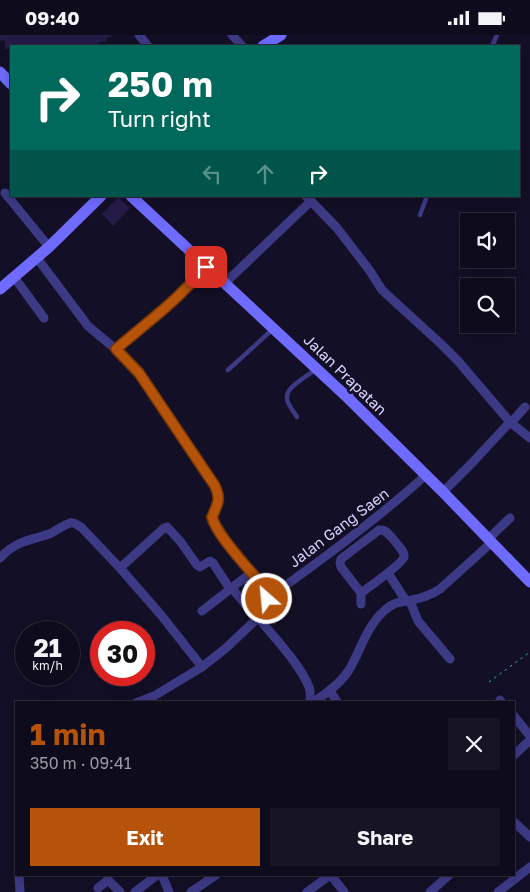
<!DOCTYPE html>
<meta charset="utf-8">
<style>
:root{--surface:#0e0b1c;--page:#171425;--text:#f1f3f6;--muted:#9b9ba3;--line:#2e2b3b;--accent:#b45309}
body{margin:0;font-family:"Golos Text",sans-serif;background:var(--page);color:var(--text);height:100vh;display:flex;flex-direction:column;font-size:19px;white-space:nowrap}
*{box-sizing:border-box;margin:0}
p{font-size:16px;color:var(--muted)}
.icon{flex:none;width:28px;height:28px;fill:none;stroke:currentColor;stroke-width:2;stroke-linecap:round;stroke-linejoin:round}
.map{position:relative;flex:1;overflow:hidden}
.panel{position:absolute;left:15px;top:666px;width:500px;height:175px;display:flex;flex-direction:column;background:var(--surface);border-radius:0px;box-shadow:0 2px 12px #0003,0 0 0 1px var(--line)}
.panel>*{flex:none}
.banner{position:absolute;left:10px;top:10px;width:510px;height:152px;border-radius:0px;box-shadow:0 2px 12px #0003,0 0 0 1px var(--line);background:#00695c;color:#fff;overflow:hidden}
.fabs{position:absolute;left:460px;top:178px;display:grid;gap:10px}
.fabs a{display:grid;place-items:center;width:55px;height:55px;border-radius:0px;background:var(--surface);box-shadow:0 2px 12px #0003,0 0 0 1px var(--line);font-size:25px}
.speed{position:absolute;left:15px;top:586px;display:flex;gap:10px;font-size:25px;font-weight:700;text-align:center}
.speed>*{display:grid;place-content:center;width:65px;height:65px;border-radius:50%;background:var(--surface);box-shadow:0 2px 12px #0003,0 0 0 1px var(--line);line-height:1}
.speed small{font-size:12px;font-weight:400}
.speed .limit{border:8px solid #d22;background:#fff;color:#111}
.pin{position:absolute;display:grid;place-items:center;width:42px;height:42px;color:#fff;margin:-21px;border-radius:10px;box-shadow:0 2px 8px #0006}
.me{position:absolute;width:55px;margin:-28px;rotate:333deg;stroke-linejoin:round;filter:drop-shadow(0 0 4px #0008)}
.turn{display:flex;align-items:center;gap:18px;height:105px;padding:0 15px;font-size:22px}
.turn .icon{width:65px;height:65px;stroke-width:2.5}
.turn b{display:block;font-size:35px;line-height:42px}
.lanes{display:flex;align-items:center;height:48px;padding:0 15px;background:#0003;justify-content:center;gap:25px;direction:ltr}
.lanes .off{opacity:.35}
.round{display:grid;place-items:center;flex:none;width:52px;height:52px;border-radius:0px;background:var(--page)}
.summary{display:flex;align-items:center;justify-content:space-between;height:85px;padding:0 15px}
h1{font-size:30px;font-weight:700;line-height:38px;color:var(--accent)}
.button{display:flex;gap:10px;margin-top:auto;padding:10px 15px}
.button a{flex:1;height:58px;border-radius:0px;background:var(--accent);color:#fff;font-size:20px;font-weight:700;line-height:58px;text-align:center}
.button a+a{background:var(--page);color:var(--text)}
.status{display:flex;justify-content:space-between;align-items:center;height:35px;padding:0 25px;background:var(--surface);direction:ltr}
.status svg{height:14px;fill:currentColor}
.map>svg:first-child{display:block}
.building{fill:#241b47}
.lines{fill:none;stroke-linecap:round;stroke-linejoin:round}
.path{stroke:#2fb8b0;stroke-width:1;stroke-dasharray:2.5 4;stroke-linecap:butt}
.lane{stroke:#3d3a85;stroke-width:4.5}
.street{stroke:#3d3a85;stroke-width:9}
.secondary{stroke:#6f6bff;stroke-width:11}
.route-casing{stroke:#753606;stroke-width:12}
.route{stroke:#b45309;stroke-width:9}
.labels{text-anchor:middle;stroke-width:5;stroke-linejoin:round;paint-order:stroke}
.street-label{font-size:15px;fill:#d9d4ff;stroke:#130f26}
</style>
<div class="status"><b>09:40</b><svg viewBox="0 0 49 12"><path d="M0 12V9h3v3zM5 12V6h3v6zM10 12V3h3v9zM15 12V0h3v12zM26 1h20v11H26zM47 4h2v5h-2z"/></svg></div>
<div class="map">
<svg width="530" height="857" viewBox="0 0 530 857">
<rect width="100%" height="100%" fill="#130f26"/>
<g class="building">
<path d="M 0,0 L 111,0 L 112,2 L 107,2 L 106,7 L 99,7 L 99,11 L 11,11 L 11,14 L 5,14 L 5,5 L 0,6 Z"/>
<path d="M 118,162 L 130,173 L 113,191 L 102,179 Z"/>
</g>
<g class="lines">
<path class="path" d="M 489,647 L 530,617"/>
<g class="lane">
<path d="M 492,11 L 497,0"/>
<path d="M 420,180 L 427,161"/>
<path d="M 228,335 L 273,294"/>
<path d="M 349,362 L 360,350"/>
<path d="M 297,382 C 294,376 287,370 287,363 C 285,353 307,341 315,335"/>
</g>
<g class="street">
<path d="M 139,0 L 148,11"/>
<path d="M 232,0 L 242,11"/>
<path d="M 5,158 L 49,212"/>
<path d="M 306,161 L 337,193 L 370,236 L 382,255 L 441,309 L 458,326 L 510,387 L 530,403"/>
<path d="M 37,223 L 88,291 L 125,322 L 139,338 L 215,451 L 219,460 L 212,482 L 216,493 L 265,555 C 269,564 263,572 260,581 L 261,586 C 277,606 299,628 309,652 C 311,657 310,662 310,668"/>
<path d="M 14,242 L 44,283"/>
<path d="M 225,248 L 311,166"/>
<path d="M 116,314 C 128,303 140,294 152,284 C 172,268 190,250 207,232"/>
<path d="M 511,388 L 525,372"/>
<path d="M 443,457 L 472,428 L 510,387"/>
<path d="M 488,504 L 510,483"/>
<path d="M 0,523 C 15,506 29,506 49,499 C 56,496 63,490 70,488 C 75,487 77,490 81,492 L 120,533 L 161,580 L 202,632"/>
<path d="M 120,533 L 164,493 L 167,492 L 180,506 L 197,530 L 200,532 L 210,526 L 213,528 L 230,554"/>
<path d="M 388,538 L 406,566"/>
<path d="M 361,558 L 341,532 L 340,528 L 341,524 L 379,495 C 386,494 389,500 394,505 C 397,510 405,516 404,522 C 401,530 369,552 361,558 L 361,569"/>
<path d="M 267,564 C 321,525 376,485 426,440"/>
<path d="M 410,566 L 418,586 L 450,624"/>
<path d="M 202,576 L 251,538"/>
<path d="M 330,656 L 338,668"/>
<path d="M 500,665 L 502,668"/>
<path d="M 136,668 L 154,661 L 202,632 L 226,613 L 260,581 L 244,568 L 232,553"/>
<path d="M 312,668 C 326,659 340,649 349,635 C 361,615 366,592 384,576 C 395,566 399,568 412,565 C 422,563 431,560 440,554 L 491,508"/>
<path d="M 514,681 L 530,701"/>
<path d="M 514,720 L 530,705"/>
<path d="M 514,787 L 530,802"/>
<path d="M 19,840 L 20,857"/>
<path d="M 162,840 L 169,857"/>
<path d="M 331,840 L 344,857"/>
<path d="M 98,853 L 108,845 L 120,857"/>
<path d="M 135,857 L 157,840"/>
<path d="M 191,857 L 216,840"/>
<path d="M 307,857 L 330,840"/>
<path d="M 430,857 L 449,840"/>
<path d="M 498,857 L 530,832"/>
</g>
<g class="secondary">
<path d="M 263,11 L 281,0"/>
<path d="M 0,37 L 11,49"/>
<path d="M 131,161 L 348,363 L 443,457 L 530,547"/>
<path d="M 0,254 L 49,212 L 101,161"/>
</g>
</g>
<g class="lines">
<defs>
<path id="route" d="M 206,232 C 190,250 172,268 152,284 C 140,294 128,304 116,314 L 139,338 L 215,451 C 221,465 218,468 212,482 C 216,498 240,524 251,537 C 258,545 266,553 267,564"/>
</defs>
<use href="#route" class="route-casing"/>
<use href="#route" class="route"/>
</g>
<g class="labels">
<g class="street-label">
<text transform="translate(345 340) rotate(44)" y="5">Jalan Prapatan</text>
<text transform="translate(339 493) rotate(-37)" y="5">Jalan Gang Saen</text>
</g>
</g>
</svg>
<div class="fabs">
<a><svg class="icon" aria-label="sound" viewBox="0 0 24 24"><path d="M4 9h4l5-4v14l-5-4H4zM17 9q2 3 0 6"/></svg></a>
<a><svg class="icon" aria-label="search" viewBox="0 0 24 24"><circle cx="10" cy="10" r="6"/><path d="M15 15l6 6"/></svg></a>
</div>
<div class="speed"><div>21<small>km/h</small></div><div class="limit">30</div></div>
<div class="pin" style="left:206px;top:232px;background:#d93025"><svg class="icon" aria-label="arrive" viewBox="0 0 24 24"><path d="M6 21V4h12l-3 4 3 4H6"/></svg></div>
<svg class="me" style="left:267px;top:564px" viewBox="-20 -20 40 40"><circle r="17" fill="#b45309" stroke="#fff" stroke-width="3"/><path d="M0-11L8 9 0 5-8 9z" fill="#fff"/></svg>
<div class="banner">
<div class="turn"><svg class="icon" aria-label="right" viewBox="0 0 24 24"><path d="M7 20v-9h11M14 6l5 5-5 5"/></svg><div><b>250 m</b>Turn right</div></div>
<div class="lanes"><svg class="icon off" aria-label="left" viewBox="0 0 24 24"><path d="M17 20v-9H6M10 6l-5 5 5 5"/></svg><svg class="icon off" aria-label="ahead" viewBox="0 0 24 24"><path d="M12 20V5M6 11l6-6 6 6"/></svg><svg class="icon" aria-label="right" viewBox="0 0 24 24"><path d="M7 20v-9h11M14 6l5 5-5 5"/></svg></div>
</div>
<section class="panel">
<div class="summary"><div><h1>1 min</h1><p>350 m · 09:41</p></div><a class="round"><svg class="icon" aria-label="close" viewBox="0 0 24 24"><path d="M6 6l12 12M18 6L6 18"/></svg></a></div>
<div class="button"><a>Exit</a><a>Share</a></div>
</section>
</div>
